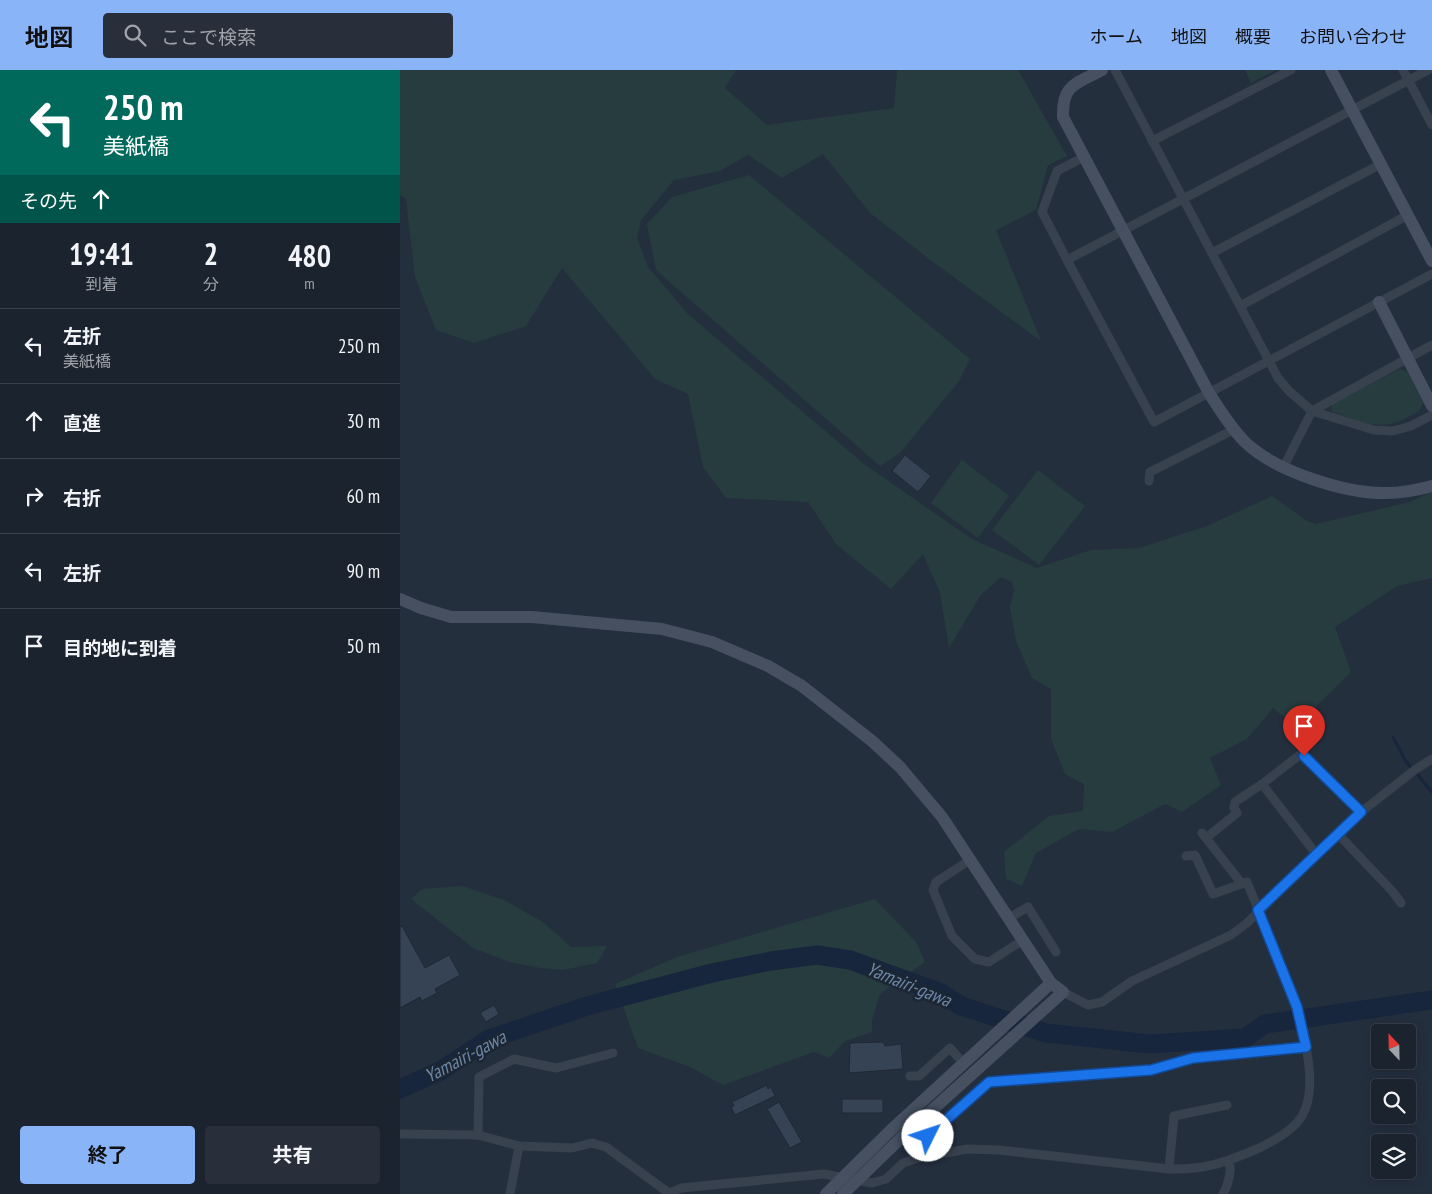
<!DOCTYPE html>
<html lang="ja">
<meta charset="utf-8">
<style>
:root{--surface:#1b232e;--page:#282f3a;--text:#f1f3f6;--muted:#a0a4aa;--line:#39404a;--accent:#8ab4f8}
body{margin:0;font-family:"PT Sans Narrow","Noto Sans JP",sans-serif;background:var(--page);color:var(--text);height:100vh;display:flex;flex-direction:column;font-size:19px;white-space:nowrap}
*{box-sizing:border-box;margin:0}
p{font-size:16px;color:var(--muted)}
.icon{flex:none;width:28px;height:28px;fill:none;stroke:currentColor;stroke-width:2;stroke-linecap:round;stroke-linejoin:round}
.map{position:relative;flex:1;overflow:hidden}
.sheet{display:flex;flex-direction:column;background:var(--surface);width:400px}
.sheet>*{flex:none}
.hud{background:#00695c;color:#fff;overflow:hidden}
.needle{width:32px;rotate:338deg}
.fabs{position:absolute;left:971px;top:954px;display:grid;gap:10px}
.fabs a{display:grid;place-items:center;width:45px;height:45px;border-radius:5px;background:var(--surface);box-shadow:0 2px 12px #0003,0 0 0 1px var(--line);font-size:25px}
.pin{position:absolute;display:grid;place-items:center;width:42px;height:42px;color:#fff;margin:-51px -21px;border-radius:50% 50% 50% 0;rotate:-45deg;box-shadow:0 0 5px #0007}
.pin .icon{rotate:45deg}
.me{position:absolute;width:55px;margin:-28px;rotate:49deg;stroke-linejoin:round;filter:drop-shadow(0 0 4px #0008)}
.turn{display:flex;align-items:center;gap:18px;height:105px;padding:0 20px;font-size:22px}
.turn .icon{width:65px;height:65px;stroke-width:2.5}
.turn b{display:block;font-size:35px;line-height:42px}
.then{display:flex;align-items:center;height:48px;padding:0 20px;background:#0003;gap:10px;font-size:19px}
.eta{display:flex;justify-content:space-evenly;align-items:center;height:85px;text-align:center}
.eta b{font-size:30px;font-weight:700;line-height:35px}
.action{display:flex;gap:10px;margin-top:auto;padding:10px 20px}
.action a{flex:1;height:58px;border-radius:5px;background:var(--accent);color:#111;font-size:20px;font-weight:700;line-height:58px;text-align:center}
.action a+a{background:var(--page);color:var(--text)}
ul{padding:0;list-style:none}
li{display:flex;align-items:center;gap:15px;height:75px;padding:0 20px;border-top:1px solid var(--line)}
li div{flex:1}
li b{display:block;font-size:19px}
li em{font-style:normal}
header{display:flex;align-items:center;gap:30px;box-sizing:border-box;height:70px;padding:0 25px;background:var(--accent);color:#111}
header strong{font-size:24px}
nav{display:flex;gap:28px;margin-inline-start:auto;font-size:18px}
.search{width:350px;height:45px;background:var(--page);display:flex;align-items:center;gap:12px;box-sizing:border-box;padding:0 18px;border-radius:5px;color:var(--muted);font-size:19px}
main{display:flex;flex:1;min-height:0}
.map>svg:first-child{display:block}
.green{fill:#263c3f}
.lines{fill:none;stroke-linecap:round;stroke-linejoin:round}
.stream{stroke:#17263c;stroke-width:3}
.river{stroke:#17263c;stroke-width:19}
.building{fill:#364354;stroke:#1f2835}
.street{stroke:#38414e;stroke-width:9}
.secondary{stroke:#465061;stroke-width:12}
.route-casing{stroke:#114b97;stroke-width:12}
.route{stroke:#1a73e8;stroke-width:9}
.labels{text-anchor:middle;stroke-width:5;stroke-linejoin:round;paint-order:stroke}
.water-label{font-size:19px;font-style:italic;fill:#6d86a8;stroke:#1d2633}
</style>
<header>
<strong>地図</strong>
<div class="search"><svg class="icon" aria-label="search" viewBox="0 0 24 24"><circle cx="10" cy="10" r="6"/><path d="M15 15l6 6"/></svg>ここで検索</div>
<nav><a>ホーム</a><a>地図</a><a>概要</a><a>お問い合わせ</a></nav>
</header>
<main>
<section class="sheet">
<div class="hud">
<div class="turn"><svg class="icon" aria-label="left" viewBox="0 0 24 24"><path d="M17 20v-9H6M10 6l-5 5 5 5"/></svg><div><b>250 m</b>美紙橋</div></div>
<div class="then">その先<svg class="icon" aria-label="ahead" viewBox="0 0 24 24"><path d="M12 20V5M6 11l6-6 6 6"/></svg></div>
</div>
<div class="eta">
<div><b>19:41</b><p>到着</p></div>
<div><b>2</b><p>分</p></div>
<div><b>480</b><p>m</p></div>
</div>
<ul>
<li><svg class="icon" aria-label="left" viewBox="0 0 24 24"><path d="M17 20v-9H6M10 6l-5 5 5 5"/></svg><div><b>左折</b><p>美紙橋</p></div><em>250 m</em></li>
<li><svg class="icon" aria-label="ahead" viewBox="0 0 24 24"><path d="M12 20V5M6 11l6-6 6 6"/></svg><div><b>直進</b></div><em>30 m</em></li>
<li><svg class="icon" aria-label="right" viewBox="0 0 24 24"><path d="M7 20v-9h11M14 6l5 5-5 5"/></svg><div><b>右折</b></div><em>60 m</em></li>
<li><svg class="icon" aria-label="left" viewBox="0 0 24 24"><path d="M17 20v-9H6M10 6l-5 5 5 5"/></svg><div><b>左折</b></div><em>90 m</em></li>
<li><svg class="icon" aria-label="arrive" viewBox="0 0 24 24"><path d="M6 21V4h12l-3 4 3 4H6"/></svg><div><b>目的地に到着</b></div><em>50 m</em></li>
</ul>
<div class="action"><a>終了</a><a>共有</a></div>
</section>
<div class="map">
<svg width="1032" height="1124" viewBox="0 0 1032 1124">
<rect width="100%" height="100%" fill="#242f3e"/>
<g class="green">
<path d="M 0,0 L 336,0 L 325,18 L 367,55 L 494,38 L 497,0 L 618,0 L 667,86 L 648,95 L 636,140 L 596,160 L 641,271 L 533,192 L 470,143 L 423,84 L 382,108 L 348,85 L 320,101 L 274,110 L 241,150 L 237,168 L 248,197 L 288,244 L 464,394 L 572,469 L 637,498 L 691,480 L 739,478 L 807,456 L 872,426 L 907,451 L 916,454 L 1010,432 L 1032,422 L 1032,508 L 997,516 L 935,557 L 951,602 L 895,657 L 873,638 L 847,669 L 810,688 L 821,715 L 782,742 L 765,734 L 712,762 L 679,759 L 636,783 L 622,816 L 606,809 L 604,782 L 649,746 L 683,741 L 684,714 L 665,704 L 651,669 L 651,619 L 632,608 L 616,571 L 610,537 L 614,520 L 612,512 L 601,507 L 580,526 L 549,578 L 540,523 L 523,484 L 491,519 L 436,474 L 408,432 L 326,428 L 303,397 L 288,324 L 255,309 L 162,198 L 126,256 L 74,273 L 36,260 L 15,207 L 6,129 L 0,125 Z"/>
<path d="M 845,0 L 876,0 L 851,13 Z"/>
<path d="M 349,105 L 570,289 L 559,311 L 500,383 L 480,396 L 256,200 L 247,154 L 272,127 Z"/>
<path d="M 1000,299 L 1007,301 L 1023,333 L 1019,341 C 1010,346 999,353 990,354 C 971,358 948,347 931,341 L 932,334 Z"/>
<path d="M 562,390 L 609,426 L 578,468 L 531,433 Z"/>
<path d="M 638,400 L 685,436 L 639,495 L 592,460 Z"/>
<path d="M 63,816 L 106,831 L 143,852 L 171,877 L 207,876 L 197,893 L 163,900 L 140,898 L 109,892 L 73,878 L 11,829 L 22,819 Z"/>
<path d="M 475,829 L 516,872 L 525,892 L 480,924 L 472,950 L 472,962 L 445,971 L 429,988 L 414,982 L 323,1015 L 290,997 L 238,978 L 215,914 L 277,887 Z"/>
</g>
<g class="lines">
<g class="stream">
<path d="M 993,667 L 1005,690 L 1012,699"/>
<path d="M 1017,704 L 1032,722"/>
</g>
<path class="river" d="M 0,1019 L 42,1000 L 89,969 L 187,936 L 312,903 L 371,891 L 417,885 L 450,890 L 541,923 L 561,936 L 646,963 L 750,974 L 845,968 L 865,954 L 1032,930"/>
</g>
<g class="building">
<path d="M 505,385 L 531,406 L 518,422 L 492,401 Z"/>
<path d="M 2,856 L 25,898 L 49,885 L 60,905 L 35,919 L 37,923 L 22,931 L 20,927 L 0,938 L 0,857 Z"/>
<path d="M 94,935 L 99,944 L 86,952 L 80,943 Z"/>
<path d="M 483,972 L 485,976 L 501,974 L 503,999 L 449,1003 L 450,973 Z"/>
<path d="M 367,1015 L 368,1019 L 371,1017 L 375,1026 L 335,1045 L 331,1037 L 334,1036 L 332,1032 Z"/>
<rect x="442" y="1029" width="41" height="14"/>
<path d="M 379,1032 L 402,1072 L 390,1078 L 367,1039 Z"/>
</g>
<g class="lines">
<g class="street">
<path d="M 715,0 L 869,291 L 878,308 L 889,321 L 912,341 L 974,360 L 993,361 L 1011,356 L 1032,345"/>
<path d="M 1003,0 L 1032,55"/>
<path d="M 1028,0 L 667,190 L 754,352 L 1032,204"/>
<path d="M 752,71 L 891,0"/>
<path d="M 812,183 L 981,94"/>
<path d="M 667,190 L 642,142 L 657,101 L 684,87"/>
<path d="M 840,236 L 1008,145"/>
<path d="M 883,398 L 912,341 L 1032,275"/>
<path d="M 749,411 L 750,402 L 833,360"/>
<path d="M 862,714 L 917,785"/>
<path d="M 802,763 L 842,814"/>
<path d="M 938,764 L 993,822 L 1001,833"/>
<path d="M 806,768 L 837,743 L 834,738 L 835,732 L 862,714 L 901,684 L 961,742"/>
<path d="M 570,790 L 536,812 L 533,820 L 552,866 L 575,889 L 589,892 L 623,870"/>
<path d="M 609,848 L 628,837 L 656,882"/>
<path d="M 663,922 L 688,935 L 702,932 L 732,911 L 831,865 L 847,853 L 961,742 L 1016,699 L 1032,689"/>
<path d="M 510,1006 L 519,1006 L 550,978 L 564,994"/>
<path d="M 0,1064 L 78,1065 L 119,1076 L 172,1078 L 192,1073 L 206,1077 L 270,1124"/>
<path d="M 78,1065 L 79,1007 L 114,989 L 156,998 L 213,983"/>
<path d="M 518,1088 L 517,1076 L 589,1012 L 622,1011 L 751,1000 L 793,988 L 906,977"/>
<path d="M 769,1099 L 774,1046 L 827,1035"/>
<path d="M 270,1123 L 281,1118 L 424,1104 L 472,1113 L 486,1109 L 503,1093 L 518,1088 L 567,1079 L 599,1080 L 769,1099 C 804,1100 824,1093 857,1079 C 872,1072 893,1061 902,1046 C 932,996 867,863 847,812 L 813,824 L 795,785 L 786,786"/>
<path d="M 110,1124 L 119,1076"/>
<path d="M 823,1124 C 828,1116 832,1101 829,1091"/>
</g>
<g class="secondary">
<path d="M 702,0 C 676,14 662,14 663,47 L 809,323 C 820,340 830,357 845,372 C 875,401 945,424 987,423 C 1003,423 1017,420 1032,416"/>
<path d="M 931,0 L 1032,191"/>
<path d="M 979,232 L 1032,336"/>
<path d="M 0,529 L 21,538 L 51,547 L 132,547 L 262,559 L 312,572 L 368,596 L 402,616 L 472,671 L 500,697 L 542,747 L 651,913 L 663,922 L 501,1068 L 443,1124"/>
<path d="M 426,1124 L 490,1061 L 651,913"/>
</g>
</g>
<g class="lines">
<defs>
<path id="route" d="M 528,1066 L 589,1012 L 751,1000 L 793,988 L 906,977 L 897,937 L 858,840 L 961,742 L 904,686"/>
</defs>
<use href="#route" class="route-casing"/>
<use href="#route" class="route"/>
</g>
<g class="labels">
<g class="water-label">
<text transform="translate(509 914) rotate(22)" y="7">Yamairi-gawa</text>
<text transform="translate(65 986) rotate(-28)" y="7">Yamairi-gawa</text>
</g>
</g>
</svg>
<div class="fabs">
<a><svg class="needle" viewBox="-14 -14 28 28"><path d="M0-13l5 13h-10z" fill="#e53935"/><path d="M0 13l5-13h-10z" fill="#a0a4aa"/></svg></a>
<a><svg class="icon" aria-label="search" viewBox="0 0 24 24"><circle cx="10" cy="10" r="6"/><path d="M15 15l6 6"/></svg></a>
<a><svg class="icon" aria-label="layers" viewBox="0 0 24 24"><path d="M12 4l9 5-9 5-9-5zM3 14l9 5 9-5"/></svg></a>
</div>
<div class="pin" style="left:904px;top:686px;background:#d93025"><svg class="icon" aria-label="arrive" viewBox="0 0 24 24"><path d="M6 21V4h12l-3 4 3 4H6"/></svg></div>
<svg class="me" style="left:528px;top:1066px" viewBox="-20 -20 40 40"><circle r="19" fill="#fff"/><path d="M0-13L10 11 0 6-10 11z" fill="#1a73e8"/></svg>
</div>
</main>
